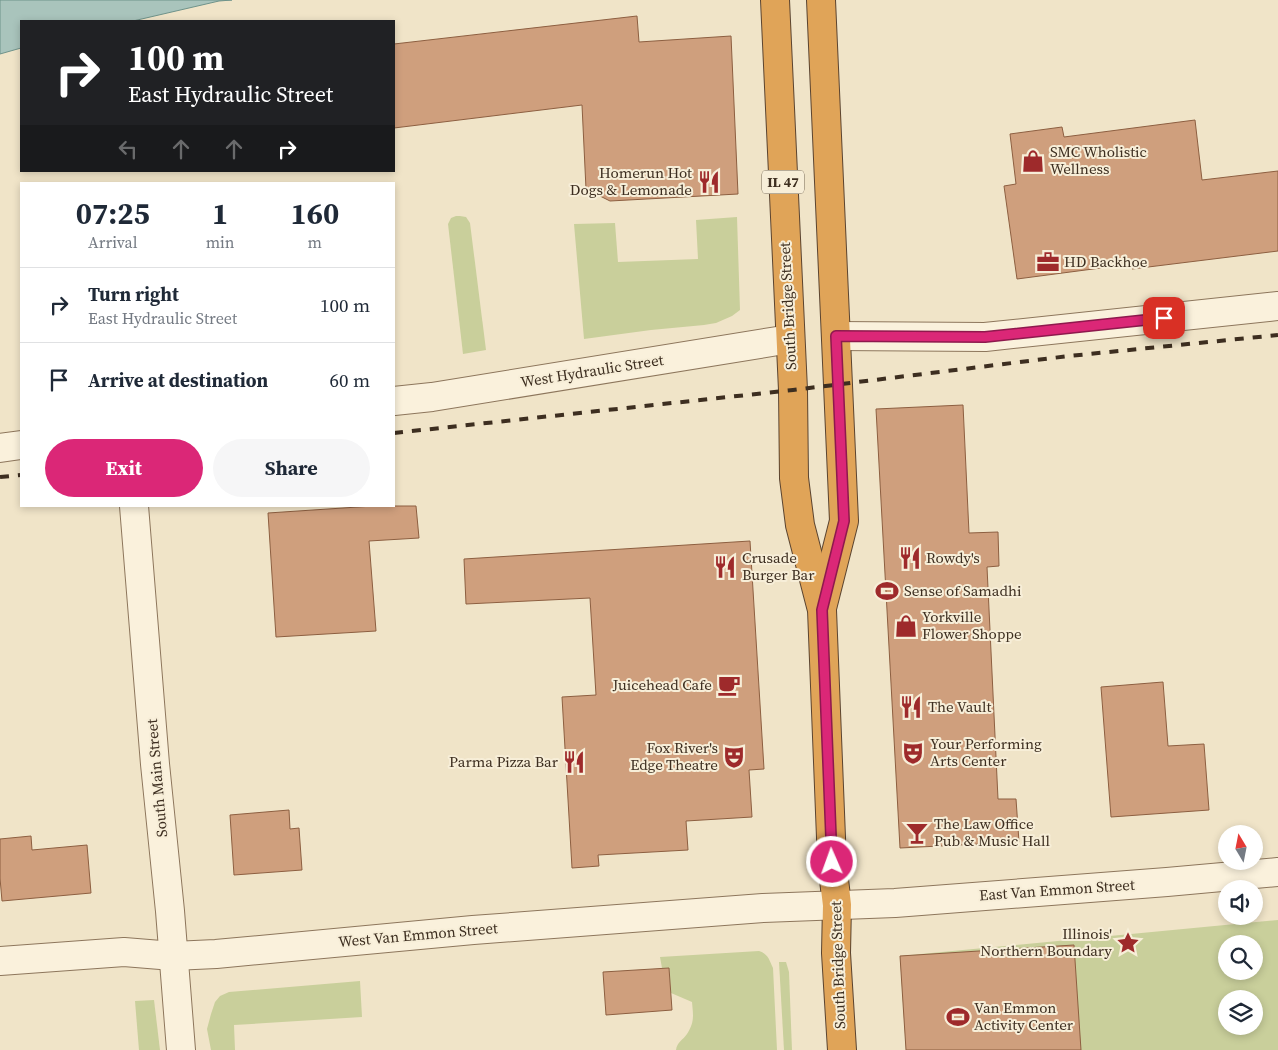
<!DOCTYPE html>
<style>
:root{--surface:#fff;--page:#f6f6f7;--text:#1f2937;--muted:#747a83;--line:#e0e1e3;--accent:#db2777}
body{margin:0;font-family:"Source Serif 4",serif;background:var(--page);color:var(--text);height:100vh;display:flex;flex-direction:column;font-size:19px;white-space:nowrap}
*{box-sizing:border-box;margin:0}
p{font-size:16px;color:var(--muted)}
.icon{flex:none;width:28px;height:28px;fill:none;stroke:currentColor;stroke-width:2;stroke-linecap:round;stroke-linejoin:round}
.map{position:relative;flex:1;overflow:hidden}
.side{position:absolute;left:20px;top:182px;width:375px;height:325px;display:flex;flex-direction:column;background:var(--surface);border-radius:0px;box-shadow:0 2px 8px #0003}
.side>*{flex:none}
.guide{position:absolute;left:20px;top:20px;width:375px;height:152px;border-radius:0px;box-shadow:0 2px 8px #0003;background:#202124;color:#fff;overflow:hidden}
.needle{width:32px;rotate:350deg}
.controls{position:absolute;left:1218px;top:825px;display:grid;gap:10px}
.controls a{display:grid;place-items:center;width:45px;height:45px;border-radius:50%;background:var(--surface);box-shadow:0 2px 8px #0003;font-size:25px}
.pin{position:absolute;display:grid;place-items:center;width:42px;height:42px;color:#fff;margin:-21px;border-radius:10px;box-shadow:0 2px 8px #0006}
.me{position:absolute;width:55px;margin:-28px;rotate:358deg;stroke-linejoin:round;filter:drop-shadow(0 0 4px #0008)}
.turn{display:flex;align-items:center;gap:18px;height:105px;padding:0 25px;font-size:22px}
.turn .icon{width:65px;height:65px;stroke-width:2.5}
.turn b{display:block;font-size:35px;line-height:42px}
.lanes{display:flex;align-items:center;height:48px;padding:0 25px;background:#0003;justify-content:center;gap:25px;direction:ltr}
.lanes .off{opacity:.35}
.eta{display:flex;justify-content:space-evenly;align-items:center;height:85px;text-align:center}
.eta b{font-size:30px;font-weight:700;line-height:35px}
.cta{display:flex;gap:10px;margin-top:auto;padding:10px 25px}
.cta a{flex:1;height:58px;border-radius:30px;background:var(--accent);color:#fff;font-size:20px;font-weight:700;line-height:58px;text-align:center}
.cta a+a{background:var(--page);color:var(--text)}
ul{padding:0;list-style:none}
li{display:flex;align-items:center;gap:15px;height:75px;padding:0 25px;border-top:1px solid var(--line)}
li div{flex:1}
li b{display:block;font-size:19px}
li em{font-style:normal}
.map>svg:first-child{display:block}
.green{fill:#c9cf9b;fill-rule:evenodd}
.water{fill:#a9c4bc;stroke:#6f938a}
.building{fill:#cf9f7d;stroke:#8d5f41}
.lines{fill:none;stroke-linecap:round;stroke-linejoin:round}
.minor-casing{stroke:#8d765c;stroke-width:30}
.highway-casing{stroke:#5b4430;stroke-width:30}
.minor{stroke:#faf1dc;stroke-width:28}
.highway{stroke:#e0a458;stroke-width:28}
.rail{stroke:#3d2e20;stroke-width:4;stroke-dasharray:9 9;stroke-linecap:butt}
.route-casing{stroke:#8e194d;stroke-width:12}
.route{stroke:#db2777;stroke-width:9}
.labels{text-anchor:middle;stroke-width:4;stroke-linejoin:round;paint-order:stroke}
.shield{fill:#f7eed8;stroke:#756857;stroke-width:1}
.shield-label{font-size:14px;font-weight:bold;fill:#3d2e20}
.poi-label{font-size:15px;fill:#3d2e20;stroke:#f7eed8;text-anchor:start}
.street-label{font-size:15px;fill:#3d2e20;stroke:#f7eed8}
</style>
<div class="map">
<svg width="1278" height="1050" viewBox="0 0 1278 1050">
<rect width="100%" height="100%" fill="#f0e4c8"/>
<g class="green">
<path d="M 456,216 L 460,216 L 466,217 L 470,223 L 486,350 L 463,354 L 448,224 L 451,218 Z"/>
<path d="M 737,217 L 740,310 L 732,316 L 716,323 L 704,325 L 651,330 L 584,339 L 574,224 L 615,223 L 618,262 L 698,259 L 696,220 Z"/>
<path d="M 1278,920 L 1278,1050 L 906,1050 L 900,956 ZM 1226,944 L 1254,944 L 1254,971 L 1226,971 ZM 1226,999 L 1254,999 L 1254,1026 L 1226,1026 Z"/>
<path d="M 759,951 C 768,954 769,959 773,968 L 777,1050 L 676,1050 C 677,1042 683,1040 687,1034 C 695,1022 693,1014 692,1002 L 671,993 L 669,968 L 662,968 L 660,957 Z"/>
<path d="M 779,962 L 786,962 L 789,972 L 792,1050 L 784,1050 Z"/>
<path d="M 360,981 L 362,1017 L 234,1025 L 235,1050 L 211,1050 L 207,1029 L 211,1014 L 215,1002 L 220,996 L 229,992 Z"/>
<path d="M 154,1000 L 160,1050 L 139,1050 L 135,1001 Z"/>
</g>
<path class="water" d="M 0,0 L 232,0 L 219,1 L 133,21 L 21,21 L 21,48 L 0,54 Z"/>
<g class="building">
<path d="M 637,16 L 639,42 L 731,36 L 738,194 L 610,201 L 586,189 L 582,105 L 394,128 L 394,44 Z"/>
<path d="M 1195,120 L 1202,180 L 1278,171 L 1278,251 L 1132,269 L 1131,264 L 1017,279 L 1004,186 L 1016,184 L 1010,134 L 1062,127 L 1064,137 Z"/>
<path d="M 963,405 L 969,533 L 998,532 L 999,566 L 987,567 L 998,799 L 1016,799 L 1019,842 L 900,848 L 876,409 Z"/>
<path d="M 373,506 L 416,506 L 419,538 L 369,541 L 376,631 L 276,637 L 268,513 Z"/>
<path d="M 750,541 L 764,769 L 749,770 L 752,817 L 686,821 L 688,850 L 598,855 L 599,866 L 572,868 L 562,697 L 596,695 L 590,598 L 466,604 L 464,559 Z"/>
<path d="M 1163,682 L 1168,746 L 1204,744 L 1209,810 L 1111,817 L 1101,687 Z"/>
<path d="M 289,810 L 290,829 L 299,828 L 302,870 L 234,875 L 230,815 Z"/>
<path d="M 31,836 L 32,850 L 87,845 L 91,893 L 2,901 L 0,878 L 0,839 Z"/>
<path d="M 1074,945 L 1081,1050 L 906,1050 L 900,956 Z"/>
<path d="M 669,968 L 672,1010 L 606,1015 L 603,972 Z"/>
</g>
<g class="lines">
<defs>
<g id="minor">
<path d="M 836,336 L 985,337 L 1278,306"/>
<path d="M 394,401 L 432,397 L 790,339"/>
<path d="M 0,448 L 21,445"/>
<path d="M 134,506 L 155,764 L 170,911 L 181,1050"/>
<path d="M 0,961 L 124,952 L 173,956 L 216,954 L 473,930 L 763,908 L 895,903 L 1167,882 L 1278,872"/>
</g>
<g id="highway">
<path d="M 775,0 L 793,390 L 794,478 L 800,525 L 822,610 L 832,863 L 837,905 L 836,953 L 842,1050"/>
<path d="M 821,0 L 844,521 L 822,608"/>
</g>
</defs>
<use href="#minor" class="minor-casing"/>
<use href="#highway" class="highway-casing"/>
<use href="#minor" class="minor"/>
<use href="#highway" class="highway"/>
<g class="rail">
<path d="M 394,433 L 793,390 L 1069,356 L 1278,335"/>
<path d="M 0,477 L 21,475"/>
</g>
</g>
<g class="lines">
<defs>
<path id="route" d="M 832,862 L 822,610 L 844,521 L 836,336 L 985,337 L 1164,318"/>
</defs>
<use href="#route" class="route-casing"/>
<use href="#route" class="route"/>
</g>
<defs>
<symbol id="shop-bare" viewBox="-9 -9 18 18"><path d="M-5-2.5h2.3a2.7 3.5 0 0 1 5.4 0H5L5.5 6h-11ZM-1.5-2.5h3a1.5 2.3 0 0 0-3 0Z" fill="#9e2a2b" stroke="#f7eed8" stroke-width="2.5" paint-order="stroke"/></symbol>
<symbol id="restaurant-bare" viewBox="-9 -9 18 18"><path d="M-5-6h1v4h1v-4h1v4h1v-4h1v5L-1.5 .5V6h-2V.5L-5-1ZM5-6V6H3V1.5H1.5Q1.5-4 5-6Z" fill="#9e2a2b" stroke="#f7eed8" stroke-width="2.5" paint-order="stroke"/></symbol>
<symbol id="office-bare" viewBox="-9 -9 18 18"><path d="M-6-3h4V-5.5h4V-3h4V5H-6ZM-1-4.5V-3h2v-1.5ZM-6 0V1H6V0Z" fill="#9e2a2b" stroke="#f7eed8" stroke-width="2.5" paint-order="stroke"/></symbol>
<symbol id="stadium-bare" viewBox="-9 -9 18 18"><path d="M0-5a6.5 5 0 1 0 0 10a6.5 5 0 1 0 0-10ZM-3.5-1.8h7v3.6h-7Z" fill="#9e2a2b" stroke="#f7eed8" stroke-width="2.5" paint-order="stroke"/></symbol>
<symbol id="cafe-bare" viewBox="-9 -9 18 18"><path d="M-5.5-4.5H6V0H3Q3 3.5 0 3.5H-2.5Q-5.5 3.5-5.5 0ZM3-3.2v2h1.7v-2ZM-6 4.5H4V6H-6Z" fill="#9e2a2b" stroke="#f7eed8" stroke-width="2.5" paint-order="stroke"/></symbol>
<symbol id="theatre-bare" viewBox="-9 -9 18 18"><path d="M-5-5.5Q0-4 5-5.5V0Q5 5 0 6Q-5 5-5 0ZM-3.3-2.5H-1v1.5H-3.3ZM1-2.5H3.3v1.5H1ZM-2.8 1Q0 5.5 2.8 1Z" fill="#9e2a2b" stroke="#f7eed8" stroke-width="2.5" paint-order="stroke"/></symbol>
<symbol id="bar-bare" viewBox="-9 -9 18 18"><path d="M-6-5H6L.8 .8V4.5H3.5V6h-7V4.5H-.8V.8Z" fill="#9e2a2b" stroke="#f7eed8" stroke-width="2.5" paint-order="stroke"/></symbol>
<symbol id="sight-bare" viewBox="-9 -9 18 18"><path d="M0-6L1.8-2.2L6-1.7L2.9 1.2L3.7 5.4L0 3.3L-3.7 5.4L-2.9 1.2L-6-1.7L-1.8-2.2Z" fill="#9e2a2b" stroke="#f7eed8" stroke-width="2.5" paint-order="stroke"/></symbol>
</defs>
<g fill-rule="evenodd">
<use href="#shop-bare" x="1017" y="145" width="32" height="32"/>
<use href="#restaurant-bare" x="693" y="166" width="32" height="32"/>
<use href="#office-bare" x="1032" y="246" width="32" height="32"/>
<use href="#restaurant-bare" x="894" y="542" width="32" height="32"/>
<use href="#restaurant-bare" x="709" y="551" width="32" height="32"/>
<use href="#stadium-bare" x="871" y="575" width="32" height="32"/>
<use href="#shop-bare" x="890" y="610" width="32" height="32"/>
<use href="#cafe-bare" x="713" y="669" width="32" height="32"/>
<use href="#restaurant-bare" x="895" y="691" width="32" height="32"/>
<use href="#theatre-bare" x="897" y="737" width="32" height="32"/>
<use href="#theatre-bare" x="718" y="741" width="32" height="32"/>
<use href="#restaurant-bare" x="558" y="746" width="32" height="32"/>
<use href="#bar-bare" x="901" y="817" width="32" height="32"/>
<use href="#sight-bare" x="1112" y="927" width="32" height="32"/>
<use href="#stadium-bare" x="942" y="1001" width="32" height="32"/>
</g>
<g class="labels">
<rect class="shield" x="762" y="170.5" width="42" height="23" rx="4"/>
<g class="shield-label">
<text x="783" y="187">IL 47</text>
</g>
<g class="poi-label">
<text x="1050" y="157">SMC Wholistic<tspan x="1050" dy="17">Wellness</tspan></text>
<text x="692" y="178" text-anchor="end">Homerun Hot<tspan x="692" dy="17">Dogs &amp; Lemonade</tspan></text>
<text x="1064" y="267">HD Backhoe</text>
<text x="742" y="563">Crusade<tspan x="742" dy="17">Burger Bar</tspan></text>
<text x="926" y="563">Rowdy's</text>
<text x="904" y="596">Sense of Samadhi</text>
<text x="922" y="622">Yorkville<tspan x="922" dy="17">Flower Shoppe</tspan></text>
<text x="712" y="690" text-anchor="end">Juicehead Cafe</text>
<text x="928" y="712">The Vault</text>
<text x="930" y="749">Your Performing<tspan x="930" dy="17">Arts Center</tspan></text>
<text x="718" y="753" text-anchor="end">Fox River's<tspan x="718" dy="17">Edge Theatre</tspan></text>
<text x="558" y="767" text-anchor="end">Parma Pizza Bar</text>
<text x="934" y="829">The Law Office<tspan x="934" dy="17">Pub &amp; Music Hall</tspan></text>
<text x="1112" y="939" text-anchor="end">Illinois'<tspan x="1112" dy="17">Northern Boundary</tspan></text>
<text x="974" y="1013">Van Emmon<tspan x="974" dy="17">Activity Center</tspan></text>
</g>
<g class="street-label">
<text transform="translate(788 306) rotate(-93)" y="5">South Bridge Street</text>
<text transform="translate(592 371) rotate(-9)" y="5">West Hydraulic Street</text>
<text transform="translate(157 778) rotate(-95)" y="5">South Main Street</text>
<text transform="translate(1057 890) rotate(-4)" y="5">East Van Emmon Street</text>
<text transform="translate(418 935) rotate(-5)" y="5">West Van Emmon Street</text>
<text transform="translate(838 965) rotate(-92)" y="5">South Bridge Street</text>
</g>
</g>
</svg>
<div class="controls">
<a><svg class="needle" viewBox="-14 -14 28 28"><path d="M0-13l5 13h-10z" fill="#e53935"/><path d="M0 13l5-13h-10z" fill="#747a83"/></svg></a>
<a><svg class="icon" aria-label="sound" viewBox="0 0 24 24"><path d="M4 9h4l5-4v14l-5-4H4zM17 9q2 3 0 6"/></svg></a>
<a><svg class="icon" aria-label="search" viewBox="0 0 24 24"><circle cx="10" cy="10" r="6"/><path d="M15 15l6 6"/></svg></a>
<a><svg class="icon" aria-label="layers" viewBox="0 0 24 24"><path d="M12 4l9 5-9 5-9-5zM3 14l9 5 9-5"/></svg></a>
</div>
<div class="pin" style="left:1164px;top:318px;background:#d93025"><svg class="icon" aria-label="arrive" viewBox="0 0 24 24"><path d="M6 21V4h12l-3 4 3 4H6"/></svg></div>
<svg class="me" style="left:832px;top:862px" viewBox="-20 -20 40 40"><circle r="17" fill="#db2777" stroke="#fff" stroke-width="3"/><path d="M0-11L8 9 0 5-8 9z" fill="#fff"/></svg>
<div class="guide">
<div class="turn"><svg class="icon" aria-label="right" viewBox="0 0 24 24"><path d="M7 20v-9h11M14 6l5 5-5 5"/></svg><div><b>100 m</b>East Hydraulic Street</div></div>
<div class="lanes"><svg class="icon off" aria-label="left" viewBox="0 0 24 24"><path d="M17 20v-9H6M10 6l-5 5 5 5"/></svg><svg class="icon off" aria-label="ahead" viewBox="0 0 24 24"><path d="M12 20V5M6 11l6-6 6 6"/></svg><svg class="icon off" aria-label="ahead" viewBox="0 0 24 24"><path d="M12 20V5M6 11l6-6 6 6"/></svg><svg class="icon" aria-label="right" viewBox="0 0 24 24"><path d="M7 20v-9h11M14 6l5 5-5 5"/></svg></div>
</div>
<section class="side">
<div class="eta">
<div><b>07:25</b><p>Arrival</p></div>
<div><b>1</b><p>min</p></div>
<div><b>160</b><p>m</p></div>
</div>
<ul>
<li><svg class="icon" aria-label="right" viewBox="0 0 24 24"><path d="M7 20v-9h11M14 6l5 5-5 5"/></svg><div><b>Turn right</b><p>East Hydraulic Street</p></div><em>100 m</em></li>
<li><svg class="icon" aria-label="arrive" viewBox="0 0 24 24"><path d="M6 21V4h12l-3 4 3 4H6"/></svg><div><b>Arrive at destination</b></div><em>60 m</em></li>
</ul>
<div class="cta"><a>Exit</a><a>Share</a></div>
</section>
</div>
